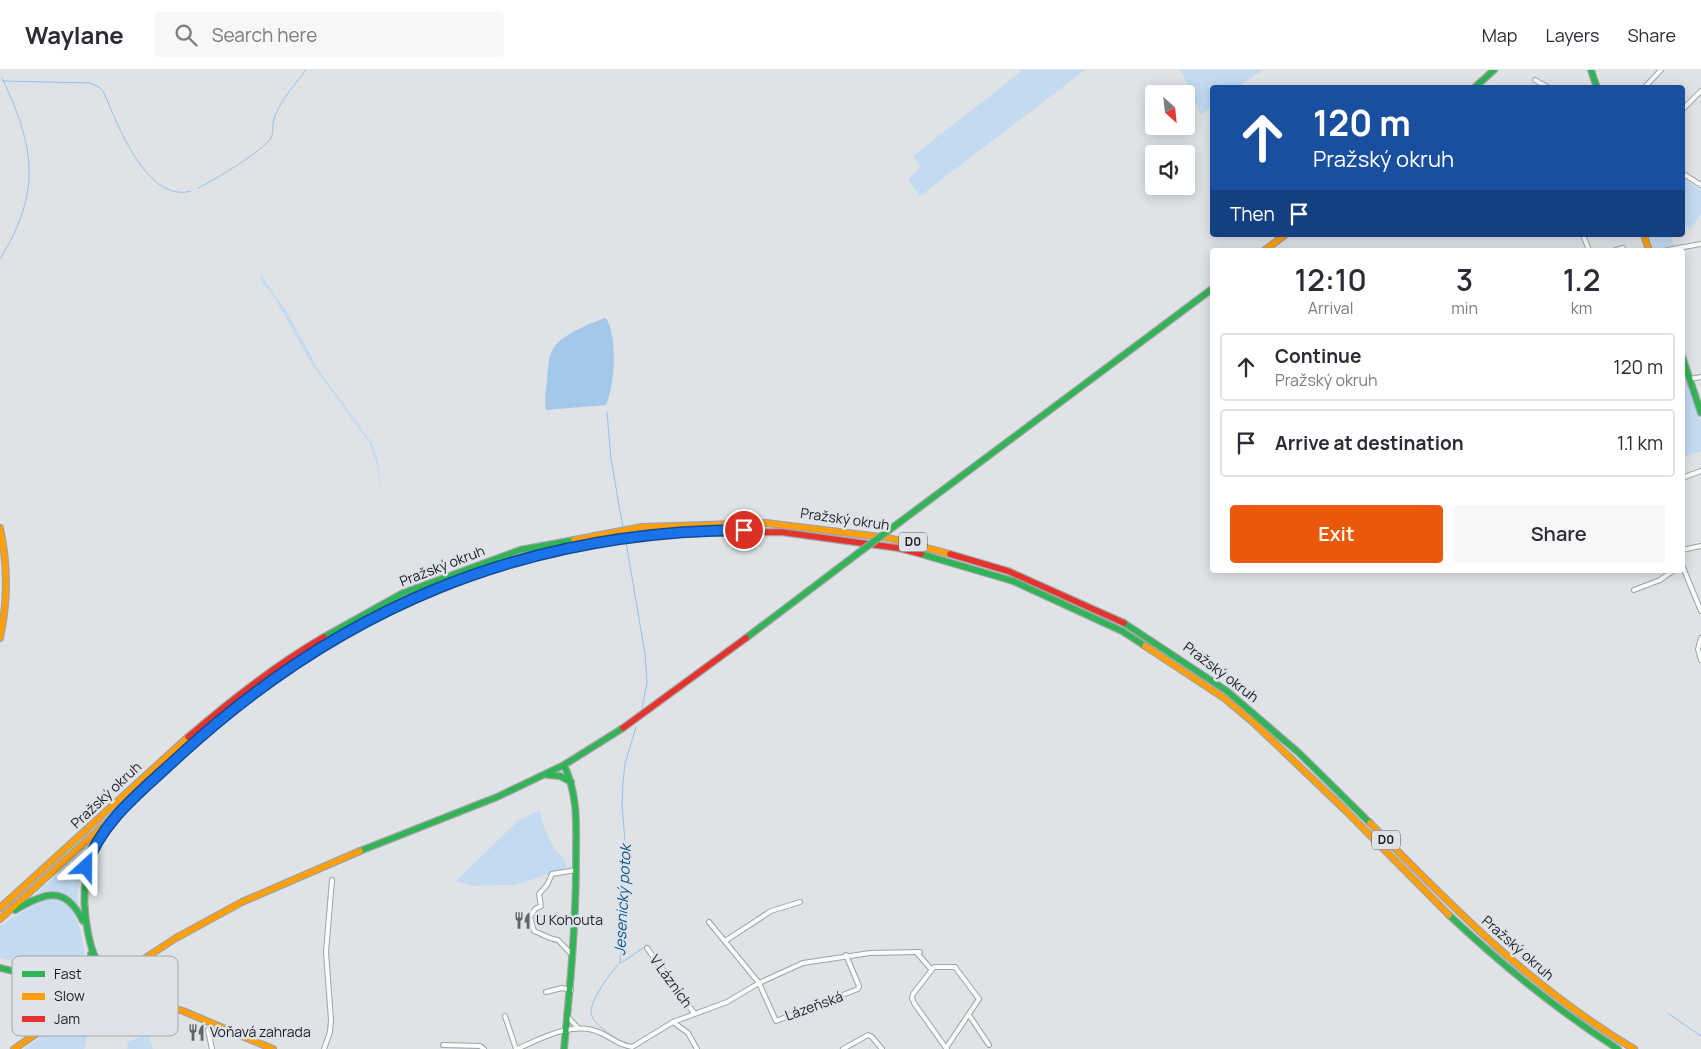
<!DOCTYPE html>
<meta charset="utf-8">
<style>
:root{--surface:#fff;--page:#f7f7f7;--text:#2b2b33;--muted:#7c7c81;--line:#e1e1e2;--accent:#ea580c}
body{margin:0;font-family:Manrope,sans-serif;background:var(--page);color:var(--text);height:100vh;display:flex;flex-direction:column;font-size:19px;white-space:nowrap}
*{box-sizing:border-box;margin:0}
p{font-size:16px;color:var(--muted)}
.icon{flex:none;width:28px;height:28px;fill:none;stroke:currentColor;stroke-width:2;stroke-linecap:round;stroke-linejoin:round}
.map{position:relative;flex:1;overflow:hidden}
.details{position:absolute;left:1210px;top:178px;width:475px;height:325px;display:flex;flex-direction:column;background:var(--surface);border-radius:5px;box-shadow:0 2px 12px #0003}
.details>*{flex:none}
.guide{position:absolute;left:1210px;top:15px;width:475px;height:152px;border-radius:5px;box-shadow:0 2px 12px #0003;background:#1a4fa0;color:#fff;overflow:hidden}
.needle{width:32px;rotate:153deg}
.controls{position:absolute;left:1145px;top:15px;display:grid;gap:10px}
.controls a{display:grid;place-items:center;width:50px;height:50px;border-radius:5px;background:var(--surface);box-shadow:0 2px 12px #0003;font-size:25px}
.pin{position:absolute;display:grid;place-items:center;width:42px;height:42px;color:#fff;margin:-21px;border:2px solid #fff;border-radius:50%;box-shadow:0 1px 5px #0007}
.me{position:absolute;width:55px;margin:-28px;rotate:24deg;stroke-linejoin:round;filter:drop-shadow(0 0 4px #0008)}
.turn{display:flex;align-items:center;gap:18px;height:105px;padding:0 20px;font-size:22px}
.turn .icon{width:65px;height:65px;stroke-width:2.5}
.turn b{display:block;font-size:35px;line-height:42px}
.then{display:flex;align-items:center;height:48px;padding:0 20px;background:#0003;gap:10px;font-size:19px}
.eta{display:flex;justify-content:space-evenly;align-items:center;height:85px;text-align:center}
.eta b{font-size:30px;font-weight:600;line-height:35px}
.cta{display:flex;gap:10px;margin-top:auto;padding:10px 20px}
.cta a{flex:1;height:58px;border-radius:5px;background:var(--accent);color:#fff;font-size:20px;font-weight:600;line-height:58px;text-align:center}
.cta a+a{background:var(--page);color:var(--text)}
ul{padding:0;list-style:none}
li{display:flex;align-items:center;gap:15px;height:68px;margin:0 10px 8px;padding:0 10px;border:2px solid var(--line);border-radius:5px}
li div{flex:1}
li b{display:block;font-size:19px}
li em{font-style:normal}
header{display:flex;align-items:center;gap:30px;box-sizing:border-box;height:70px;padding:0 25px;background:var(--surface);border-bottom:1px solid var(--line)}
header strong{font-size:24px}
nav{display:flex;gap:28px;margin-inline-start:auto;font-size:18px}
.search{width:350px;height:45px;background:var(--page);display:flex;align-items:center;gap:12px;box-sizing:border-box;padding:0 18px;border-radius:5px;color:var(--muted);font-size:19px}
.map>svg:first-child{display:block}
.green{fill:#c3daf1}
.forest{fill:#a4c8e9}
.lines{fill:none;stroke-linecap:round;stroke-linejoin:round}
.stream{stroke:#94c1ec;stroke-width:1}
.street-casing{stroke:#a0a2a4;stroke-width:6}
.fast-casing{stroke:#a0a2a4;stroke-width:8}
.slow-casing{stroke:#a0a2a4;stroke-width:8}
.jam-casing{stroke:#a0a2a4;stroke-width:8}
.street{stroke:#fafbfb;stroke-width:4}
.fast{stroke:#30b455;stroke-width:5.5}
.slow{stroke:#ff9f0a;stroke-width:5.5}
.jam{stroke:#e5322d;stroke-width:5.5}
.fast-bridge-casing{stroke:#a0a2a4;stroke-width:8;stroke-linecap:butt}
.fast-bridge{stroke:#30b455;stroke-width:5.5}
.route-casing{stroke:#114b97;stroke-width:12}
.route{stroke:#1a73e8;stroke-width:9}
.labels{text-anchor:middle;stroke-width:5;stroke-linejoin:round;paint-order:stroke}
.shield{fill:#dde3e9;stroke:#575a5d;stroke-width:1}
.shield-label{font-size:12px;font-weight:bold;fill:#1d1f21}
.street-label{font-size:14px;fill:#1d1f21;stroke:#dde3e9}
.poi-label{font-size:14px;fill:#1d1f21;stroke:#dde3e9;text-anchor:start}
.water-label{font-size:15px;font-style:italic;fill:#0f558b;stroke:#dde3e9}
.key{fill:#dde3e9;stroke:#a3a8ad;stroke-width:1}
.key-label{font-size:14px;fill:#1d1f21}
</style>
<header>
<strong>Waylane</strong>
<div class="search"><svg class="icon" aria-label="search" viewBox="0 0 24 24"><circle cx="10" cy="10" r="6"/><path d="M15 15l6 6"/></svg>Search here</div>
<nav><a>Map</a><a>Layers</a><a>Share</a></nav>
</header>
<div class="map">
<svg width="1701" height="979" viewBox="0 0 1701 979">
<rect width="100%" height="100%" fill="#e0e3e6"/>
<g class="green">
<path d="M 1023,0 L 1085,0 L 920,126 L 908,110 L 921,96 L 913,86 Z"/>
<path d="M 1181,0 L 1262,0 L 1238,17 L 1212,18 L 1212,36 L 1201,45 Z"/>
<path d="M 1683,108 L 1701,120 L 1701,143 L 1691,159 L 1683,154 Z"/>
<path d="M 1649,165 L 1670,165 L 1674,175 L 1654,180 Z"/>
<path d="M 261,205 L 287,242 L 318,299 L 372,373 C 377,387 381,401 380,417 L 378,398 L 369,372 L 313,296 L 273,225 L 260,210 Z"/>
<path d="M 1683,297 L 1701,352 L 1701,381 L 1683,387 Z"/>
<path d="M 540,740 C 541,752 548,767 554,778 C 559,784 566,790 567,798 L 515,815 L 473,816 L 456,811 L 519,750 Z"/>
<path d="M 91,773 C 82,794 76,812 78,835 C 64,820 56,819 36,824 Z"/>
<path d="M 47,828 C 78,827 81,865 86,888 C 81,895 75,903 65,903 C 48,903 18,892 0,888 L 0,856 L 38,832 Z"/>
<path d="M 79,941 C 92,953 88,964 84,979 L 24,979 Z"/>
<path d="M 148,964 L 153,979 L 127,979 L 128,976 L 127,972 Z"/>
</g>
<path class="forest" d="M 606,248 C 618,268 615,314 606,335 L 546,340 C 544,330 546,320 547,310 C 548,299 548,284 555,276 C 564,264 592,252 606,248 Z"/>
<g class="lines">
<g class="stream">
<path d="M 3,11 L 90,13 L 99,17 L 104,23 C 117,53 147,134 191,121"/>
<path d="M 198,118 C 213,111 263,81 271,68 C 274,62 272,54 274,49 C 280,30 295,15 306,0"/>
<path d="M 0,189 C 42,121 35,78 2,8"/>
<path d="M 607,342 L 611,389 L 623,458"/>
<path d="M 626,472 L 645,584 L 647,613 L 642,638"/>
<path d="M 623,834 L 626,784 L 622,735 L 623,711 L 625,694 L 636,657"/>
<path d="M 621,893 L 643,878"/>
<path d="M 1669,944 L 1701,966"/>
<path d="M 619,971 C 611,964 594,955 591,944 C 589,932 611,901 620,893 L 622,848"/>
</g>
<defs>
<g id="street">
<path d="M 1535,10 L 1549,18"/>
<path d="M 1644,18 L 1661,0"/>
<path d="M 1682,40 L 1701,21"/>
<path d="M 1682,103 L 1701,115"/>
<path d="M 1583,165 L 1589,180"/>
<path d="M 1616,180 L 1623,178"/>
<path d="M 1667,180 L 1701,174"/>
<path d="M 1690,309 L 1701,307"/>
<path d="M 1682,408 L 1701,401"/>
<path d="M 1682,480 L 1701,476"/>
<path d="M 1682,495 L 1701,541"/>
<path d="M 1634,520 L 1660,510 L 1674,500"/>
<path d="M 1701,568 L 1698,579 L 1701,590"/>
<path d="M 709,852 L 759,913 L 776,951 L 858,919 L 859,916 L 846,885"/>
<path d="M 725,871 L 771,841 L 800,832"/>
<path d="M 647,878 L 694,943"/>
<path d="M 916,882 L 931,899"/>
<path d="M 573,886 L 558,870 C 550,869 542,864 534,861 L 530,847 L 535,839 L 541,836 L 539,824 L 547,815 L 552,804 L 576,800"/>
<path d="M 546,922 L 562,918 L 571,920"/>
<path d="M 969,945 L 989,975"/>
<path d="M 505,946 L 516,979"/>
<path d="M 568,947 L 578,958"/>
<path d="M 673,952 L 688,963 L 697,979"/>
<path d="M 208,960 L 212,979"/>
<path d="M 443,975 L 480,976 L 484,979"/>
<path d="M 946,978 L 979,929 L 955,897 L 934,897 L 913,924 L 912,928 L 914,933 L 946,978 L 947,979"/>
<path d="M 324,979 L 330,962 L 331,950 L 326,882 L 332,810"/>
<path d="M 517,979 C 542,968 574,950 601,963 C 614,969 618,975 632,977 L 673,952 L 727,932 L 759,913 L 803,893 L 870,883 L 920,882"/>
<path d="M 843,979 L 868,965 L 872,967 L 882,979"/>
</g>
<g id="fast">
<path d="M 1591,0 L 1597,18"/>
<path d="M 1474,18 L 1494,0"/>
<path d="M 1682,286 L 1701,343"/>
<path d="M 900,452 L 1212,219"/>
<path d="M 921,484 L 1013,511 L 1122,561 L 1145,576"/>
<path d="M 1124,553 L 1227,621 L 1299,683 L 1370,753"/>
<path d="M 324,567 L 403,523 L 520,480 L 574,470"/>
<path d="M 746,568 L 857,484"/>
<path d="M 234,639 L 266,614 L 322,576 L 431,520 L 545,483 L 663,463 L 689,463"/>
<path d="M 564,695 C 579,727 576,758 576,792 C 576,855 570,917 564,979"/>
<path d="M 548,705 L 560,706 L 571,712"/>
<path d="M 360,781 L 497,727 L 564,695 L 623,658"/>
<path d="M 15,840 C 45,823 65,814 83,851"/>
<path d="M 1449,845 C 1502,895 1557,940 1618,979"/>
<path d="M 104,897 C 93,889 91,876 88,863 C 80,820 84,794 108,757"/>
<path d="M 0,898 L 63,913 L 77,922"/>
<path d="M 90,899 L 91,884"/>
</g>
<g id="slow">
<path d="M 1644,165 L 1649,180"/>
<path d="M 1265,180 L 1285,165"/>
<path d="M 0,458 C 8,495 8,531 0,568"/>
<path d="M 574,470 L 642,457 L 766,453 L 889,468 L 950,484"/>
<path d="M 1145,576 L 1224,628 L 1255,654 L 1344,739 L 1449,845"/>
<path d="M 1370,753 C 1453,838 1532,918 1634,979"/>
<path d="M 0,838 L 188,667"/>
<path d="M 0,849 L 189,678 L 234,639"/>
<circle cx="100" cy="919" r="23"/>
<path d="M 115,902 L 133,896 L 176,868 L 242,832 L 360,781"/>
<path d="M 123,918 L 131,925 L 183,941 L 273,979"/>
<path d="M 14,979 L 81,933"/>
</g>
<g id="jam">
<path d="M 689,463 L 781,462 L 898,478 L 921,484"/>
<path d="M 950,484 L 1008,501 L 1124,553"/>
<path d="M 623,658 L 746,568"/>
<path d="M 188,667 C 231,630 275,595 324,567"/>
</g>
</defs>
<use href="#street" class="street-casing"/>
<use href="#fast" class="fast-casing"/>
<use href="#slow" class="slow-casing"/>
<use href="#jam" class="jam-casing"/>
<use href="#street" class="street"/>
<use href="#fast" class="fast"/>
<use href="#slow" class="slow"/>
<use href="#jam" class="jam"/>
<defs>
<path id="fast-bridge" d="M 857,484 L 900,452"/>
</defs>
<use href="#fast-bridge" class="fast-bridge-casing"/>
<use href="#fast-bridge" class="fast-bridge"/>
</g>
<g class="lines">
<defs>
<path id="route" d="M 86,797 C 101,751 143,720 177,688 C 339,538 522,461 744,460"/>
</defs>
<use href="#route" class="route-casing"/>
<use href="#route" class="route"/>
</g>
<defs>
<symbol id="restaurant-bare" viewBox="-9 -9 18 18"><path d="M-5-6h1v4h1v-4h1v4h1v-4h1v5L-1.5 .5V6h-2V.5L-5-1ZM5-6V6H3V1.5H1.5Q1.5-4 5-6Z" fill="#616466" stroke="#dde3e9" stroke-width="2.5" paint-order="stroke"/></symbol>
</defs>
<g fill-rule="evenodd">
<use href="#restaurant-bare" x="510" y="838" width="25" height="25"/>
<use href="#restaurant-bare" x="184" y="950" width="25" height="25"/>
</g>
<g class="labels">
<g class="shield">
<rect x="899" y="462.5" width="28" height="19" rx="4"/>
<rect x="1372" y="760.5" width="28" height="19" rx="4"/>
</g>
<g class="shield-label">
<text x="913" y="476">D0</text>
<text x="1386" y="774">D0</text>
</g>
<g class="street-label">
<text transform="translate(845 449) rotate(8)" y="5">Pražský okruh</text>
<text transform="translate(442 496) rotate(-21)" y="5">Pražský okruh</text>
<text transform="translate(1221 602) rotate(37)" y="5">Pražský okruh</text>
<text transform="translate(106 725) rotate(-43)" y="5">Pražský okruh</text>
<text transform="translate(1518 878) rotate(41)" y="5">Pražský okruh</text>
<text transform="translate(671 911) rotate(54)" y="5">V Lázních</text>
<text transform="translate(814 936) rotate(-20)" y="5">Lázeňská</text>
</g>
<g class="poi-label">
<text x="536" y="855">U Kohouta</text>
<text x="210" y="967">Voňavá zahrada</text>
</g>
<g class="water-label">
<text transform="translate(623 830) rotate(-87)" y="5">Jesenický potok</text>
</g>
</g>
<rect x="12" y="886" width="166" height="80" rx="8" class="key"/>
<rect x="22" y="901" width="23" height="6" fill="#30b455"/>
<rect x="22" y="923" width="23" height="7" fill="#ff9f0a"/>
<rect x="22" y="946" width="23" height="6" fill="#e5322d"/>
<g class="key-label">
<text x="54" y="909">Fast</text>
<text x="54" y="931">Slow</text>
<text x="54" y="954">Jam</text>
</g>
</svg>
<div class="controls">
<a><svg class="needle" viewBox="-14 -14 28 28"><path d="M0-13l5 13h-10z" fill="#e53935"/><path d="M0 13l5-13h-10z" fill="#7c7c81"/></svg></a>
<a><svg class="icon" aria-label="sound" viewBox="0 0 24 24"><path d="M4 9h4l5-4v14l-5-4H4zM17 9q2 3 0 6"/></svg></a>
</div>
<div class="pin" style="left:744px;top:460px;background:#d93025"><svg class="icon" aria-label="arrive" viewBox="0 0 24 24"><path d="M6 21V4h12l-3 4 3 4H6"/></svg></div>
<svg class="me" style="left:86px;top:797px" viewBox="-20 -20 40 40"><path d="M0-17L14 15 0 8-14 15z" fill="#1a73e8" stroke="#fff" stroke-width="4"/></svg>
<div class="guide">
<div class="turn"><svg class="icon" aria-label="ahead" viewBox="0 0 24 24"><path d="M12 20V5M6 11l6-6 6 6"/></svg><div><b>120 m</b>Pražský okruh</div></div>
<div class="then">Then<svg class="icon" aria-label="arrive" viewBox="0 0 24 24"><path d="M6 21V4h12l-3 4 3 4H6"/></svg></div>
</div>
<section class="details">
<div class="eta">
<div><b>12:10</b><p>Arrival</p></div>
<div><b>3</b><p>min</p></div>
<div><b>1.2</b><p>km</p></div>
</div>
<ul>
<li><svg class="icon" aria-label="ahead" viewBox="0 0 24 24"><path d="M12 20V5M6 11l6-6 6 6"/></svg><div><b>Continue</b><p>Pražský okruh</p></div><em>120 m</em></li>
<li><svg class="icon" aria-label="arrive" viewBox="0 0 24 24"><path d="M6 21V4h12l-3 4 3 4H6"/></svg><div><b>Arrive at destination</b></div><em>1.1 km</em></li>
</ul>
<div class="cta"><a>Exit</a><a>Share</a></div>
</section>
</div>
